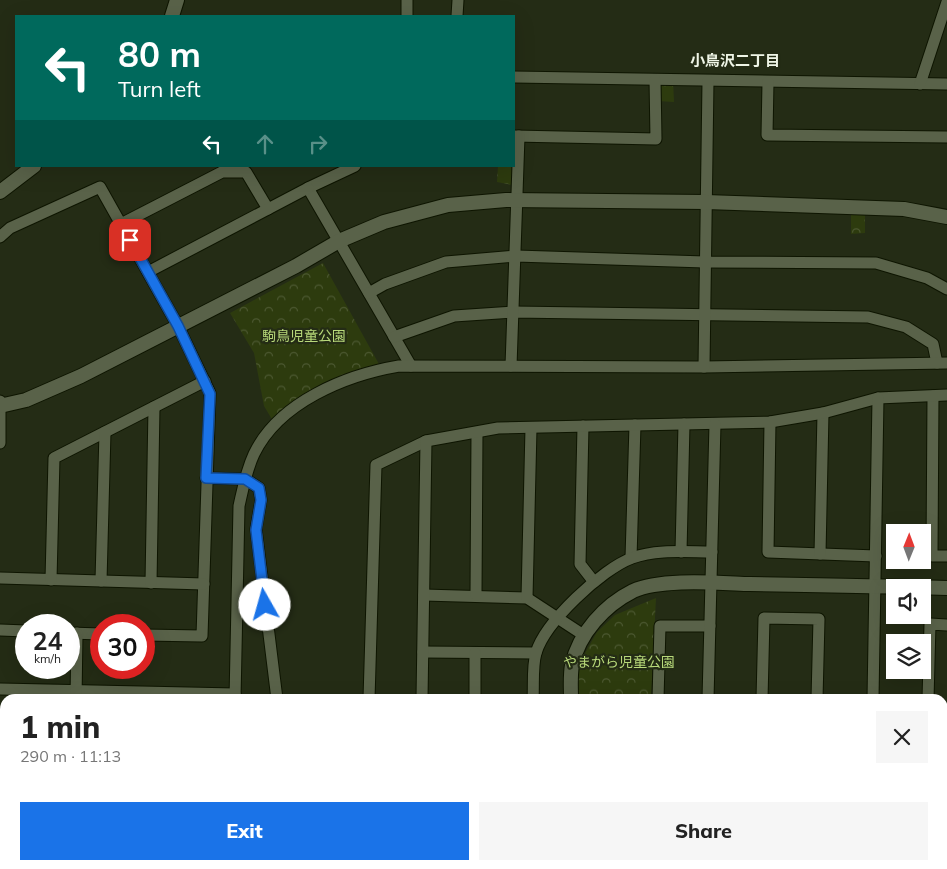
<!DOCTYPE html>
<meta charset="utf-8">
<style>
:root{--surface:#fff;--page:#f6f6f6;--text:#222;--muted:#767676;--accent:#1a73e8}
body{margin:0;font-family:Mulish,"Noto Sans JP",sans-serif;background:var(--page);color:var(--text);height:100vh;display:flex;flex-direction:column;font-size:19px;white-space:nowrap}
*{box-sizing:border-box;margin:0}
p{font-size:16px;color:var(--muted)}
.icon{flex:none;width:28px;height:28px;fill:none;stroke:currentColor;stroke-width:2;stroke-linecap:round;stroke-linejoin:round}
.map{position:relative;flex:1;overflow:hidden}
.drawer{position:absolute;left:0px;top:694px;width:948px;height:176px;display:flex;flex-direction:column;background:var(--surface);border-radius:15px 15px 0 0;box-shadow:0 5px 20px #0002}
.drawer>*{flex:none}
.banner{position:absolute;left:15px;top:15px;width:500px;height:152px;border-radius:0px;box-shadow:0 5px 20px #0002;background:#00695c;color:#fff;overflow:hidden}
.needle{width:32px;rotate:1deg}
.controls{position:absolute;left:886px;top:524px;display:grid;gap:10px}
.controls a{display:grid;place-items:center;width:45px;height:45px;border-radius:0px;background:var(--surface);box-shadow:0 5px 20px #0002;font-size:25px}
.speed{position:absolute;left:15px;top:614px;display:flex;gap:10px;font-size:25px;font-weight:700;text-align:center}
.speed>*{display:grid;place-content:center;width:65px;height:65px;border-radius:50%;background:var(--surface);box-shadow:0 5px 20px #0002;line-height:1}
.speed small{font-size:12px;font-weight:400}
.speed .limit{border:8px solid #d22;background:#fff;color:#111}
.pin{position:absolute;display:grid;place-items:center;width:42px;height:42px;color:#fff;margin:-21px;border-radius:10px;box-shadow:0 2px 8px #0006}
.me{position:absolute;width:55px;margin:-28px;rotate:353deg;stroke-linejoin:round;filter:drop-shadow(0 0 4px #0008)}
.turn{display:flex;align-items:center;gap:18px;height:105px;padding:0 20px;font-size:22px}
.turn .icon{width:65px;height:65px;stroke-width:2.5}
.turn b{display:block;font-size:35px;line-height:42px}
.lanes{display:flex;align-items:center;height:48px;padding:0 20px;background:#0003;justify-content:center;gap:25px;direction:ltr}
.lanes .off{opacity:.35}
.round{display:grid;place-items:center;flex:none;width:52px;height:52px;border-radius:0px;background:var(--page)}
.overview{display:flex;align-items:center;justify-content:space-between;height:85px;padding:0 20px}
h1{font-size:30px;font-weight:800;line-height:38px}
.action{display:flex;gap:10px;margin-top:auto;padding:10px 20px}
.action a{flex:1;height:58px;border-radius:0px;background:var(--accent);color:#fff;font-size:20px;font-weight:800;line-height:58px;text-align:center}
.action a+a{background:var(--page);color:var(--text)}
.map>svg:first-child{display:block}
.park{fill:url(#park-crowns)}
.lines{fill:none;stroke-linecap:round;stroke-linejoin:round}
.minor-casing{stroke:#0e1501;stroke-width:13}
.tertiary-casing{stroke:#0e1501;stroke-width:16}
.minor{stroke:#596249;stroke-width:11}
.tertiary{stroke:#596249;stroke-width:14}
.route-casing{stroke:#114b97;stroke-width:12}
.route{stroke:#1a73e8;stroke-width:9}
.labels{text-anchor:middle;stroke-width:4.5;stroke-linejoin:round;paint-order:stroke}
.park-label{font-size:14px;fill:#b8d97a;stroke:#242c15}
.neighbourhood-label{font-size:15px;font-weight:bold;fill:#eff5e6;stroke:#242c15}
</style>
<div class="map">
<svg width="947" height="869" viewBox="0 0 947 869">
<defs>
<pattern id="park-crowns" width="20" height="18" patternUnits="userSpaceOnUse" patternTransform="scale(1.25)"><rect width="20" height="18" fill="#2d3b0e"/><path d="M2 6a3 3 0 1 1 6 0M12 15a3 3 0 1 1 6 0" fill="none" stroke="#4c5831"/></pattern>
</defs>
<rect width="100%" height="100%" fill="#242c15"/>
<g class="park">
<path d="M 658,80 L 673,80 L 674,102 L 658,101 Z"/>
<path d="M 498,166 L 512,166 L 512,185 L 497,182 Z"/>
<path d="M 865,213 L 865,233 L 851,234 L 851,214 Z"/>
<path d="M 323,263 L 380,366 L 273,421 L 264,406 L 254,353 L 230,313 Z"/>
<path d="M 656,598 L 651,696 L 577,696 L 580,662 L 597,632 L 615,615 Z"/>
</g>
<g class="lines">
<defs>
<g id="minor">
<path d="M 407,16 L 407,0"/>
<path d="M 457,16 L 458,0"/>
<path d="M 514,77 L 947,84"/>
<path d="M 768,82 L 767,135 L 947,137"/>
<path d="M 920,84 L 947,2"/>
<path d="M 514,136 L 656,139 L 655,80"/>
<path d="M 355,166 L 308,188 L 411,366"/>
<path d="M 121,224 L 222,172 L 246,172 L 268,209"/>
<path d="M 0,237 L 10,228 L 100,187 L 178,326 L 210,393 L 202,636 L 144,635"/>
<path d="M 148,272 L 308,188"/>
<path d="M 369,293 L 385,284 L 446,262 L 516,256 L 705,262 L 876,263 L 927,278 L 947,289"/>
<path d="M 394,337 L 454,316 L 513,312 L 868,317 L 906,327 L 933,344 L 937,363"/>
<path d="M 511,366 L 519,136"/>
<path d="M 704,367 L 947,363"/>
<path d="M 933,396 L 932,556 L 947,556"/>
<path d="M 0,401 L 0,443"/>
<path d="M 770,422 L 768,552 L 876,556"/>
<path d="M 583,426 L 580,564 L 594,582"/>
<path d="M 206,478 L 245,479 L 259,488 L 261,500 L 256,529 L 277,699"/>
<path d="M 681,552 L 684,424"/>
<path d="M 820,554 L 823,413"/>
<path d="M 631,558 L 635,425"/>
<path d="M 0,578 L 204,584"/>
<path d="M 51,580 L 54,458 L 205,381"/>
<path d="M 101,581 L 105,432"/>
<path d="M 151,583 L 154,407"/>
<path d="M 424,595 L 527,598 L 585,636"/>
<path d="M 476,595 L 477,433"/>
<path d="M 527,598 L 531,428"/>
<path d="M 0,630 L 26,631"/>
<path d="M 69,633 L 101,634"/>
<path d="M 423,652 L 536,653"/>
<path d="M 0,689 L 235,694"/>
<path d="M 76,699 L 77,633"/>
<path d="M 235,699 L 239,506 C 243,488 246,471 254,454 C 279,402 346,375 399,366 L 704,367 L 708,81"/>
<path d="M 369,699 L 376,465 L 426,441"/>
<path d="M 422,699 L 426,441 L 498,428 L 770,422 L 823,413 L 878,398 L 947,395"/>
<path d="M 475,699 L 475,653"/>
<path d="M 533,699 C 534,685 532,667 536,653 C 545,622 602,569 632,558 C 657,549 686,552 712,552"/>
<path d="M 658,699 L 660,626 L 710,626"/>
<path d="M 708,699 L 715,424"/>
<path d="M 762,699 L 764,618 L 819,619 L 817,699"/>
<path d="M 873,699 L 878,398"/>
<path d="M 928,699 L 930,624 L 947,625"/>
<path d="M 0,797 L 5,798"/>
<path d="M 153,869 L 153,865"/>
<path d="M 267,869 L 269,865"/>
<path d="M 314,869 L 315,867 L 419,865"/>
<path d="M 472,869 L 472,865"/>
<path d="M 528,869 L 528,865"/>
<path d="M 602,869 L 602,865"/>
<path d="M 653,869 L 653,865"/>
<path d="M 704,869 L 704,865"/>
<path d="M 757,869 L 757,865"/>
<path d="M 813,869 L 814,865"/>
<path d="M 868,869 L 868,865"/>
<path d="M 924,869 L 924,865"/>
</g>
<g id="tertiary">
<path d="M 172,16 L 177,0"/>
<path d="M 0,192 L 34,166"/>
<path d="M 0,406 L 26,400 L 81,376 L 296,266 L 339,241 L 384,222 L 448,205 L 506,200 L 706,202 L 904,209 L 947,217"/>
<path d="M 571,699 C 571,688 570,676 572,665 C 579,633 605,605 633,591 C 661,578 719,583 750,584 C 816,585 881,586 947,588"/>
<path d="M 565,869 L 565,865"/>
</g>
</defs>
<use href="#minor" class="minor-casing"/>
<use href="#tertiary" class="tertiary-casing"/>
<use href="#minor" class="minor"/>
<use href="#tertiary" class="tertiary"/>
</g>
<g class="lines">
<defs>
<path id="route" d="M 130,240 L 178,326 L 210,394 L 206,478 L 245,479 L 259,488 L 261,500 L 256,530 L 265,605"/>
</defs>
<use href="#route" class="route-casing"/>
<use href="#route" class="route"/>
</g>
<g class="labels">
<g class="park-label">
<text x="304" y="341">駒鳥児童公園</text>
<text x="619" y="667">やまがら児童公園</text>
</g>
<g class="neighbourhood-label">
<text x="735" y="66">小鳥沢二丁目</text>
</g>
</g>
</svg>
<div class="controls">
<a><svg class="needle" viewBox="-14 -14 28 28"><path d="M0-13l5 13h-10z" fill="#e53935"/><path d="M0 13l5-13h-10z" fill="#767676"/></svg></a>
<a><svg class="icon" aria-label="sound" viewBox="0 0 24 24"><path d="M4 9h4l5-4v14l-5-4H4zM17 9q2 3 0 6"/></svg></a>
<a><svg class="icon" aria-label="layers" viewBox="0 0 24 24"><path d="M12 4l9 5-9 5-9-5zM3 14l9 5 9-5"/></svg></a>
</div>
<div class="speed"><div>24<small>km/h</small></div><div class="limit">30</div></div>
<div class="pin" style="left:130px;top:240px;background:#d93025"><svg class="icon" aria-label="arrive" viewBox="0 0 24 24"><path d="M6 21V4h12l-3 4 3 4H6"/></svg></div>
<svg class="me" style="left:265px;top:605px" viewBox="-20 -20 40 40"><circle r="19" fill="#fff"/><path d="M0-13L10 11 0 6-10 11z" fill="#1a73e8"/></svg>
<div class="banner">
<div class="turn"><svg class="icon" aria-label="left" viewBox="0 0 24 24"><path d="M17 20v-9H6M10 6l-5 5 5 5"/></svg><div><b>80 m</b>Turn left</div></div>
<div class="lanes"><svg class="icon" aria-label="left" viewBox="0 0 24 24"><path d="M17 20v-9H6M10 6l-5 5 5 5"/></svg><svg class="icon off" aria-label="ahead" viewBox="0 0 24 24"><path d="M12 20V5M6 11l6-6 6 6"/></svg><svg class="icon off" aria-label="right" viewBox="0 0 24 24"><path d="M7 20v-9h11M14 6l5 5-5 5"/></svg></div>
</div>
<section class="drawer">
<div class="overview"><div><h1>1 min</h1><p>290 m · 11:13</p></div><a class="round"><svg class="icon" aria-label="close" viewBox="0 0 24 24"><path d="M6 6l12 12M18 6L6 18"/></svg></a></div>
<div class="action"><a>Exit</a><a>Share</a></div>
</section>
</div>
